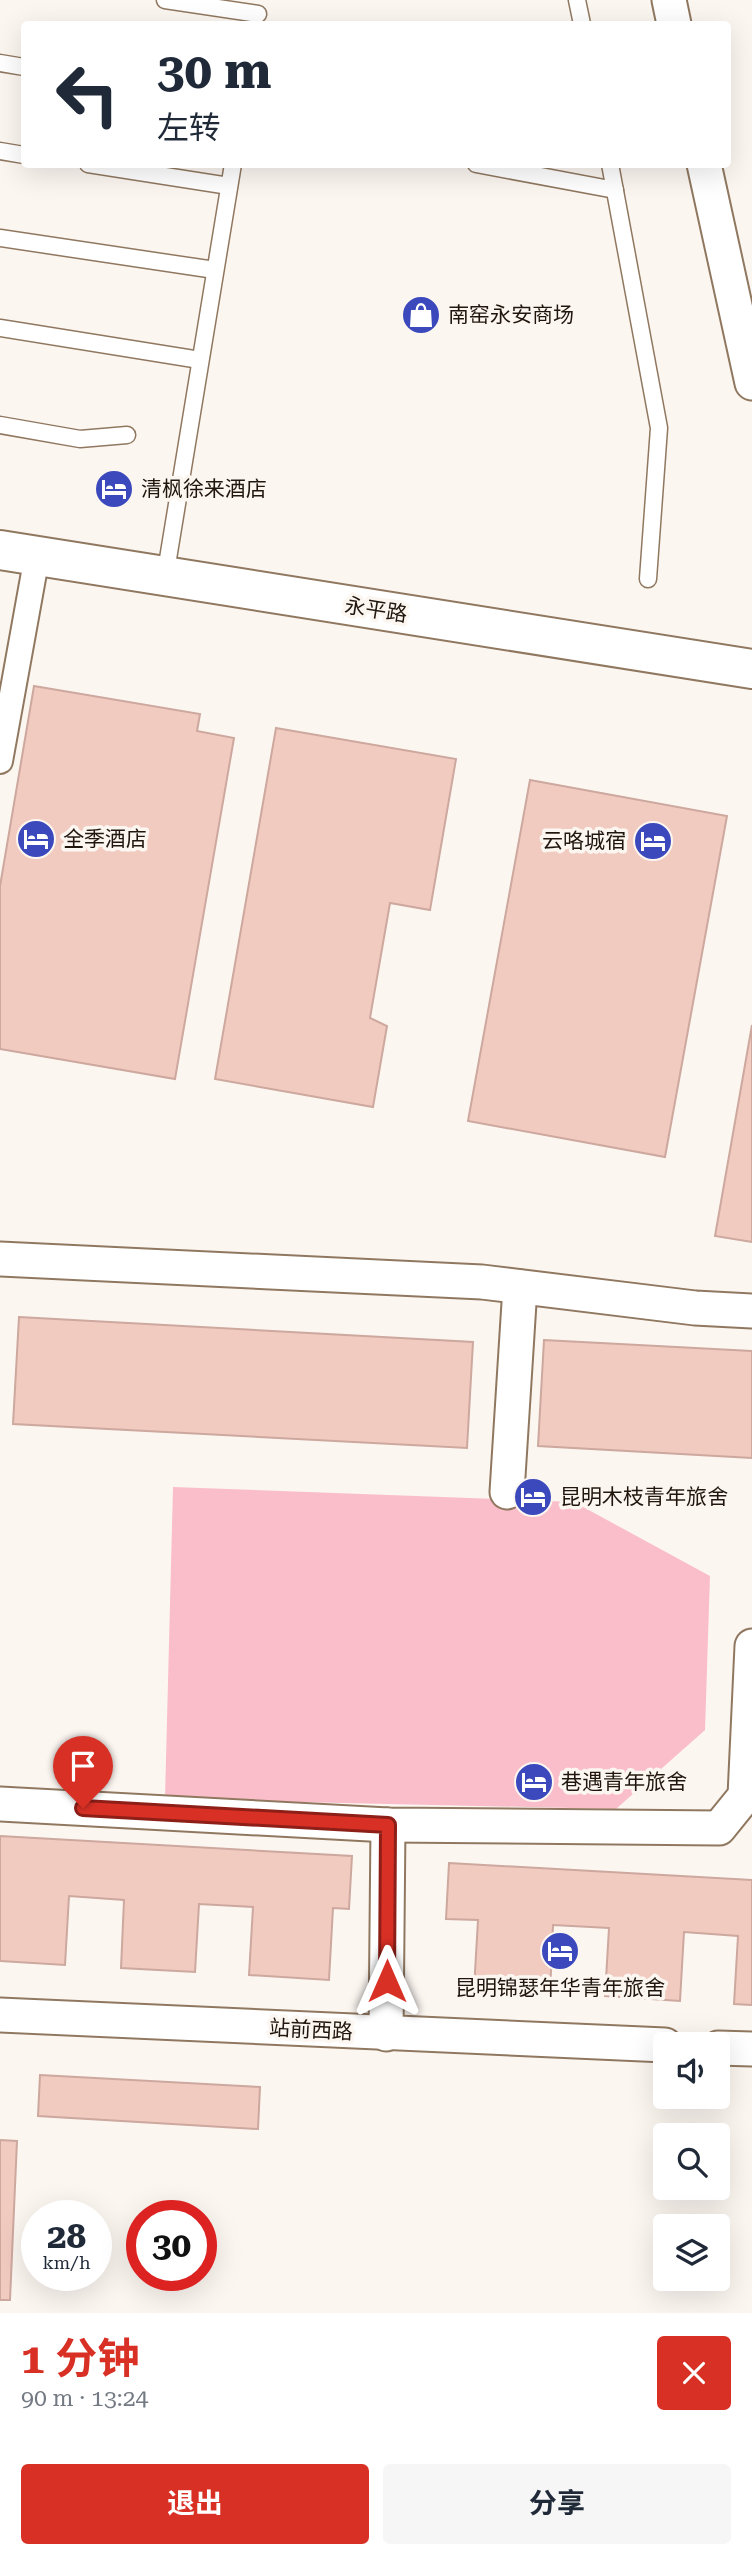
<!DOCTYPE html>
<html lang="zh">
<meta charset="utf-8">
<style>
:root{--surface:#fff;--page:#f6f6f7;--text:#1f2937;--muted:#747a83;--accent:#d93025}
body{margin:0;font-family:"Roboto Serif","Noto Sans SC",serif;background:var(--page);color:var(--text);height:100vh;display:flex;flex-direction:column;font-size:26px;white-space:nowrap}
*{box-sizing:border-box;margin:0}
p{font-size:23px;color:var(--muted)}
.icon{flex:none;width:38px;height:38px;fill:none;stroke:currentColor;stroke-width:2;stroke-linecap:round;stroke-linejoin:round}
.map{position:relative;height:2313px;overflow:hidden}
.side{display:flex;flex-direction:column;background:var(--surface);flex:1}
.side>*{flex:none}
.top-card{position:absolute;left:21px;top:21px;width:710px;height:147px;border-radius:7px;box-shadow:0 7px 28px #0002;background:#fff;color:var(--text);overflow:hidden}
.tools{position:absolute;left:653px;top:2032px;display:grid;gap:14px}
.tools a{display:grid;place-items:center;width:77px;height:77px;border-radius:7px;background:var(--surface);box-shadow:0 7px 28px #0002;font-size:35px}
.speed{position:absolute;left:21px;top:2200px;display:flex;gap:14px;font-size:35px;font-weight:700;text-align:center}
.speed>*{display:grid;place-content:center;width:91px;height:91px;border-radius:50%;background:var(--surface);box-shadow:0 7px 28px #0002;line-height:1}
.speed small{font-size:18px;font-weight:400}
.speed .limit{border:10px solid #d22;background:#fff;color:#111}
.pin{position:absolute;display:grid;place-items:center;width:60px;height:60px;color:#fff;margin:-72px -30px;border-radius:50% 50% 50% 0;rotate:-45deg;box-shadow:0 0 7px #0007}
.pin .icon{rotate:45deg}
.me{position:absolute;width:77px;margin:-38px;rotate:0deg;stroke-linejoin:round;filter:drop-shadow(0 0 5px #0008)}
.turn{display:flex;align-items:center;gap:24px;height:147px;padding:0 21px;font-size:32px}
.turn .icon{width:91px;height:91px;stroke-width:2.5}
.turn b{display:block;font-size:49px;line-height:60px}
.round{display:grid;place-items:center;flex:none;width:74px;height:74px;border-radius:7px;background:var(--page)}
.overview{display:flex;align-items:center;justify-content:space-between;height:119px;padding:0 21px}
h1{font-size:42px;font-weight:700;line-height:52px;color:var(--accent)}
.primary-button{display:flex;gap:14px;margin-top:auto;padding:14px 21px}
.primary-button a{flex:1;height:80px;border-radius:7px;background:var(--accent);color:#fff;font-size:28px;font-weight:700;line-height:80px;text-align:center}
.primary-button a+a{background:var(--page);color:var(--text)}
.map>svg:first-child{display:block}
.green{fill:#fabeca}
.building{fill:#f1cac0;stroke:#cda89e;stroke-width:2}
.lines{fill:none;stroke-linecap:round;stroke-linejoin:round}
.service-casing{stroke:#907860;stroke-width:19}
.pedestrian-casing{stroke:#907860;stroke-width:28}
.minor-casing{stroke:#907860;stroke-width:37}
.tertiary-casing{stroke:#907860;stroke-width:42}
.service{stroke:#fff;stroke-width:16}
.pedestrian{stroke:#fff;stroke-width:24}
.minor{stroke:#fff;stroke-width:33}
.tertiary{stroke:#fff;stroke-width:38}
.route-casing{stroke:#8d1f18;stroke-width:18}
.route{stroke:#d93025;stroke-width:12}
.labels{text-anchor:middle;stroke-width:7;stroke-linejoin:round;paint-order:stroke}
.poi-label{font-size:21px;fill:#20160d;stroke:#fcf6f1;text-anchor:start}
.street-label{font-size:21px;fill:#20160d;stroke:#fcf6f1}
</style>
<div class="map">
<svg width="752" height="2313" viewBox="0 0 752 2313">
<rect width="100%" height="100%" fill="#fcf6f1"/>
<path class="green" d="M 173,1487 L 574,1502 L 710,1576 L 705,1730 L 616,1809 L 165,1799 Z"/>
<g class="building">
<path d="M 34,686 L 200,714 L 197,731 L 234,738 L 175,1079 L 0,1049 L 0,886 Z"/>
<path d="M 276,728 L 456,759 L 430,910 L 390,903 L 370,1018 L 387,1026 L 373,1107 L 215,1079 Z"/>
<path d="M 530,780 L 727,816 L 665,1157 L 468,1121 Z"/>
<path d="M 752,1025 L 752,1242 L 715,1236 Z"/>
<path d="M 19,1317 L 473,1342 L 467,1448 L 13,1424 Z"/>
<path d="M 544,1340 L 752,1351 L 752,1458 L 538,1446 Z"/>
<path d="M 0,1836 L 352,1856 L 349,1909 L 333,1908 L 329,1980 L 249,1975 L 253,1907 L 199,1904 L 195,1972 L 121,1968 L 124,1900 L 69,1896 L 65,1965 L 0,1961 Z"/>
<path d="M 449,1863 L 752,1880 L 752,2005 L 734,2004 L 738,1936 L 684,1932 L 680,2001 L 605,1996 L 609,1928 L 553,1925 L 550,1993 L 474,1989 L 478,1920 L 446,1919 Z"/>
<path d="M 40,2075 L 260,2087 L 258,2129 L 38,2116 Z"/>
<path d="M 0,2140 L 17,2141 L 10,2300 L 0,2300 Z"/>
</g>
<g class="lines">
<defs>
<g id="service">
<path d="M 165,0 L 258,14"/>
<path d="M 577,0 L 582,24"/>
<path d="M 0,63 L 24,67"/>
<path d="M 0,151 L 24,155"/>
<path d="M 88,164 L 229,186"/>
<path d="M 476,164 L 615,190"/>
<path d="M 610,164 L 659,428 L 648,579"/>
<path d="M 0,238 L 215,270"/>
<path d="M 0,328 L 200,360"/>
<path d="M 0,425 L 80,439 L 127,435"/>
<path d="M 165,577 L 233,164"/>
</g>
<path id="pedestrian" d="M 0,761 L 37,556"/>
<g id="minor">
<path d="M 669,0 L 674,24"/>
<path d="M 704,164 L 752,383"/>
<path d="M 0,1259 L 482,1282 L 695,1308 L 752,1311"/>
<path d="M 507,1492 L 520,1287"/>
<path d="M 0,1804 L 388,1825 L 719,1828 L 745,1796 L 752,1646"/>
<path d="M 0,2015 L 665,2045"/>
<path d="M 386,2034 L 388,1825"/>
<path d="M 718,2048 L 752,2049"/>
</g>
<path id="tertiary" d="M 0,550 L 752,669"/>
</defs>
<use href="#service" class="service-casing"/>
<use href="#pedestrian" class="pedestrian-casing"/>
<use href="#minor" class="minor-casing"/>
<use href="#tertiary" class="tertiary-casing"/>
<use href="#service" class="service"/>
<use href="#pedestrian" class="pedestrian"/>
<use href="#minor" class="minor"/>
<use href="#tertiary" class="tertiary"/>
</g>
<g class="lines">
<defs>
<path id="route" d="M 83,1808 L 388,1825 L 387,1981"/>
</defs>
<use href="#route" class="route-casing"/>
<use href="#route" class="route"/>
</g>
<defs>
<symbol id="shop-disc" viewBox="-11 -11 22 22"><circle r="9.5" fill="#3b49bc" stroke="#fcf6f1"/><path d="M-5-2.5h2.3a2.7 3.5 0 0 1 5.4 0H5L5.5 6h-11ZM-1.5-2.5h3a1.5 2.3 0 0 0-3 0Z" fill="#fff"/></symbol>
<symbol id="hotel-disc" viewBox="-11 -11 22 22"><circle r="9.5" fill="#3b49bc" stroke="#fcf6f1"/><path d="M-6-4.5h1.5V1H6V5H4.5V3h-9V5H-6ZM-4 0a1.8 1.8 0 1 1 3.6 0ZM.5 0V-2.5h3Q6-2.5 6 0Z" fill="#fff"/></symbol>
</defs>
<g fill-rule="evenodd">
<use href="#shop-disc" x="399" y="293" width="44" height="44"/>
<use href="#hotel-disc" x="92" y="467" width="44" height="44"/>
<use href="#hotel-disc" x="14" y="817" width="44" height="44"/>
<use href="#hotel-disc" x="631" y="819" width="44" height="44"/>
<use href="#hotel-disc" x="511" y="1475" width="44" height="44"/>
<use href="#hotel-disc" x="512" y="1760" width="44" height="44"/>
<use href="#hotel-disc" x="538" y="1929" width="44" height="44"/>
</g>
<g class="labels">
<g class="poi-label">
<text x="448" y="322">南窑永安商场</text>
<text x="141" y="496">清枫徐来酒店</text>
<text x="63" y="846">全季酒店</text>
<text x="626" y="848" text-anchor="end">云咯城宿</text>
<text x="560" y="1504">昆明木枝青年旅舍</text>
<text x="561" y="1789">巷遇青年旅舍</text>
<text x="560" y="1995" text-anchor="middle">昆明锦瑟年华青年旅舍</text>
</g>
<g class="street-label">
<text transform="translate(376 610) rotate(9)" y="7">永平路</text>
<text transform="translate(311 2030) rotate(3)" y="7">站前西路</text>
</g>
</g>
</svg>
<div class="tools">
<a><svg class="icon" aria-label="sound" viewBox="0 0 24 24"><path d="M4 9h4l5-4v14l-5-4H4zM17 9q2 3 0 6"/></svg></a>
<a><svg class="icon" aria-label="search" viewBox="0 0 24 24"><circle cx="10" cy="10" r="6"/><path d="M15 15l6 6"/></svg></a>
<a><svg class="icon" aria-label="layers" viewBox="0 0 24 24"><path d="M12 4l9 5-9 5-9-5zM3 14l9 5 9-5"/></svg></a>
</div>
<div class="speed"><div>28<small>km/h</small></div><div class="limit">30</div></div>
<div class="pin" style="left:83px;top:1808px;background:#d93025"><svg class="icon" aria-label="arrive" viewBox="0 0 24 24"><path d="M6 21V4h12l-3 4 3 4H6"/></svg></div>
<svg class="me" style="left:387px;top:1981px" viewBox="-20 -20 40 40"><path d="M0-17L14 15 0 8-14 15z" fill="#d93025" stroke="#fff" stroke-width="4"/></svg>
<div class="top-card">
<div class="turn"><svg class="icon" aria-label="left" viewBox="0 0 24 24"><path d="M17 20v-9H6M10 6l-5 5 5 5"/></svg><div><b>30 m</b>左转</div></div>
</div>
</div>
<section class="side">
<div class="overview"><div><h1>1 分钟</h1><p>90 m · 13:24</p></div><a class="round" style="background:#d93025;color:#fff"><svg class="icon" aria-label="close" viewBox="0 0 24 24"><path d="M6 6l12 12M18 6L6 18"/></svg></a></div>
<div class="primary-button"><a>退出</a><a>分享</a></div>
</section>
